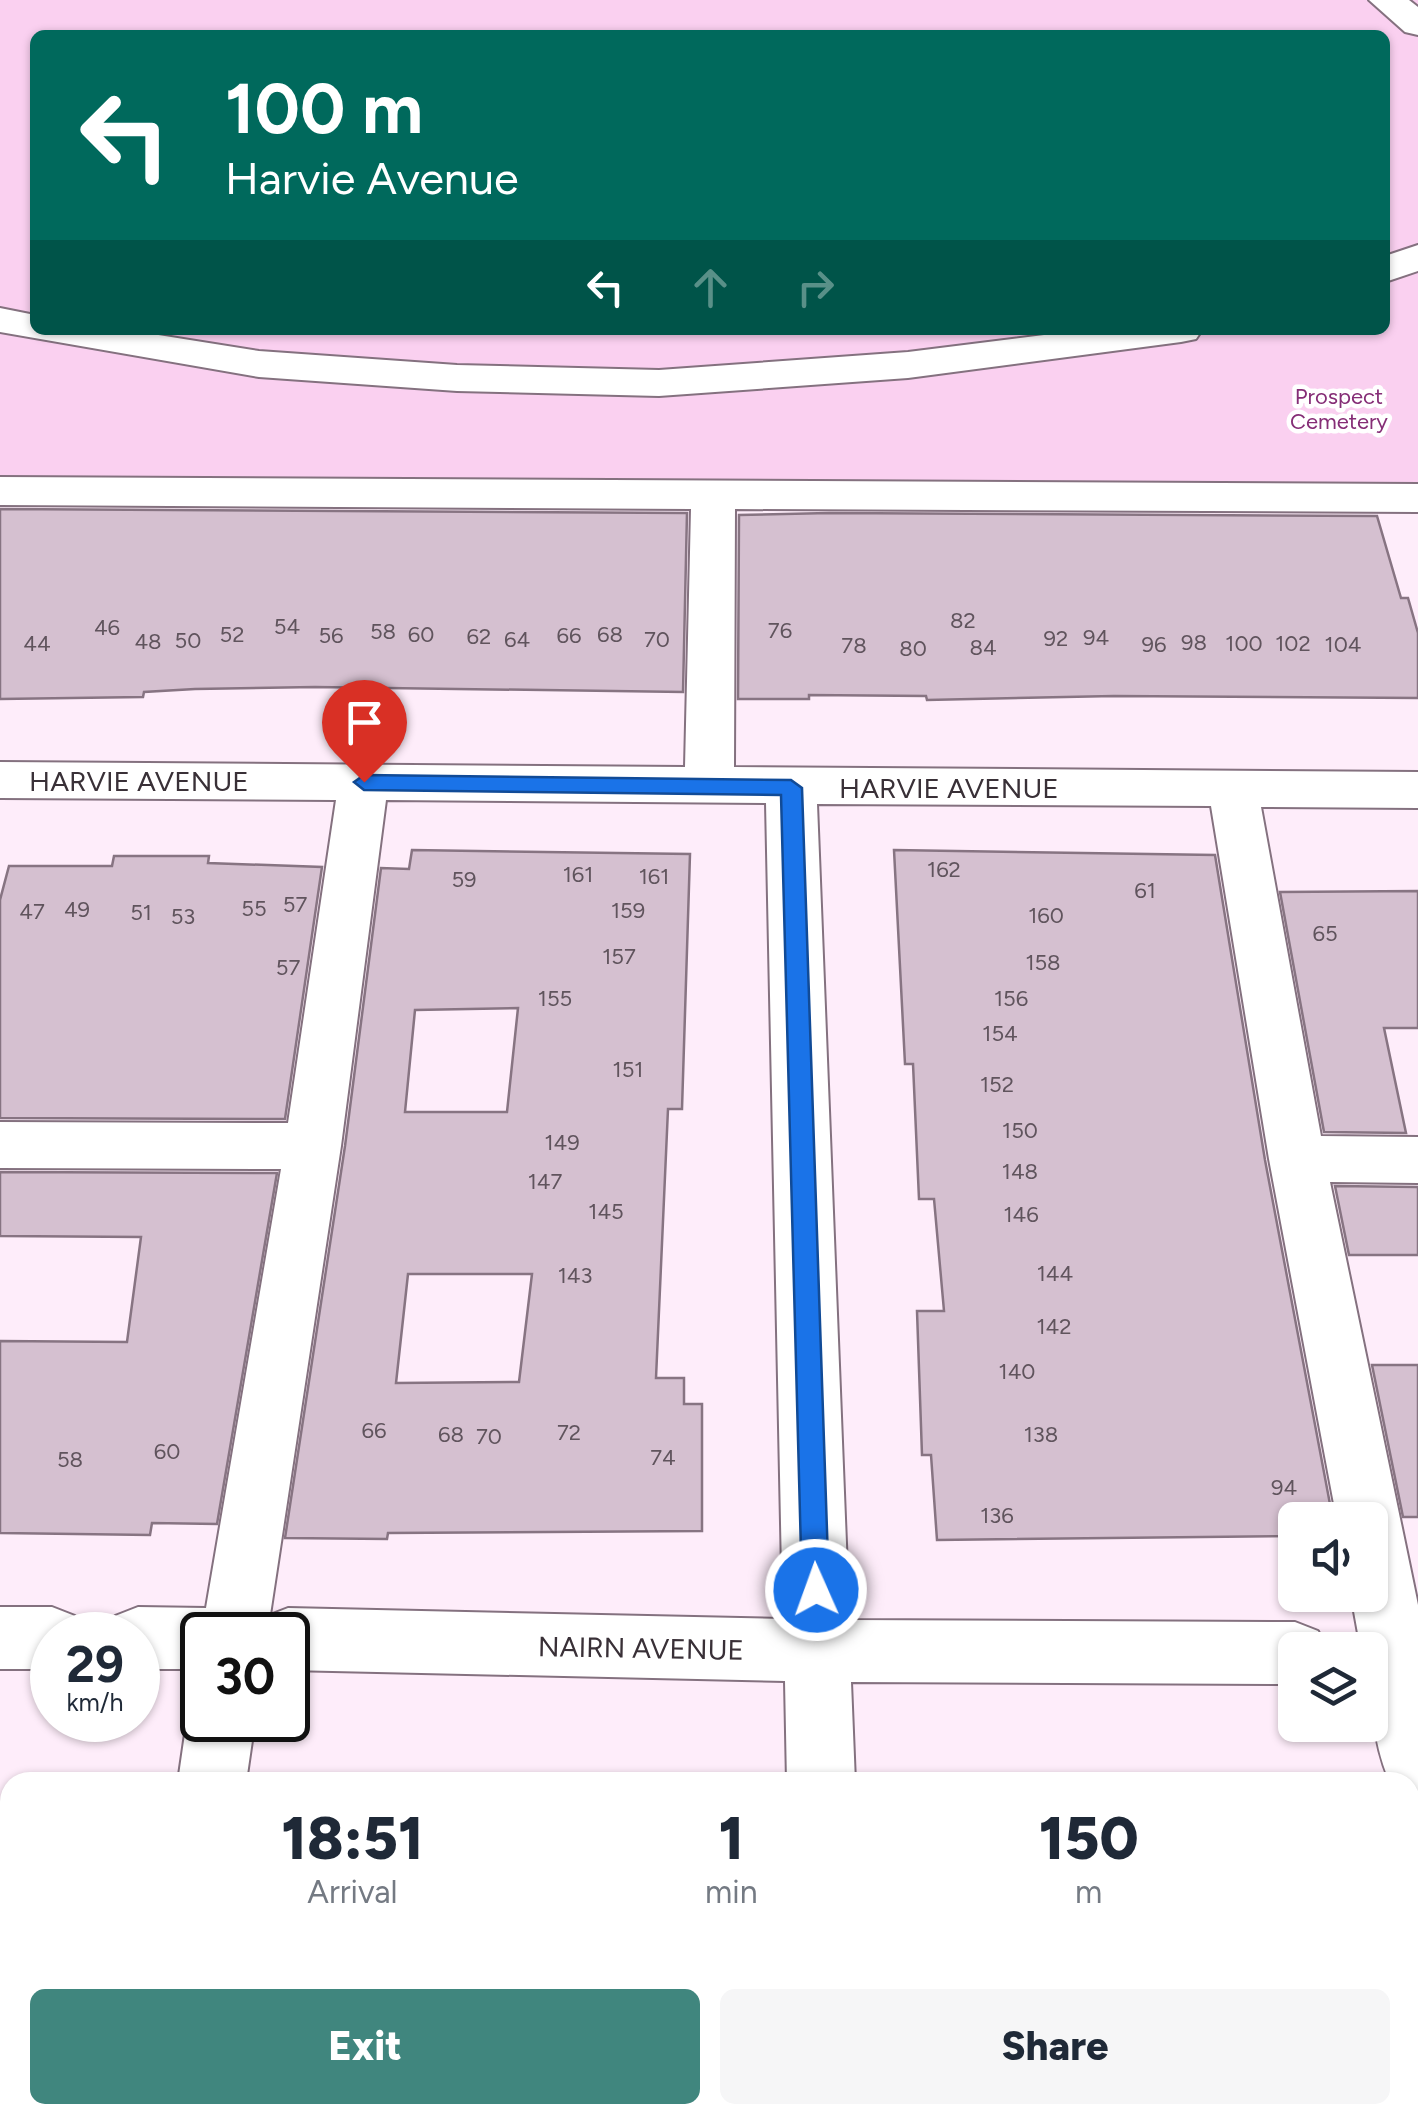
<!DOCTYPE html>
<style>
:root{--surface:#fff;--page:#f6f6f7;--text:#1f2937;--muted:#747a83;--accent:#40867e}
body{margin:0;font-family:Figtree,sans-serif;background:var(--page);color:var(--text);height:100vh;display:flex;flex-direction:column;font-size:38px;white-space:nowrap}
*{box-sizing:border-box;margin:0}
p{font-size:32px;color:var(--muted)}
.icon{flex:none;width:55px;height:55px;fill:none;stroke:currentColor;stroke-width:2;stroke-linecap:round;stroke-linejoin:round}
.map{position:relative;flex:1;overflow:hidden}
.panel{position:absolute;left:0px;top:1772px;width:1420px;height:352px;display:flex;flex-direction:column;background:var(--surface);border-radius:30px 30px 0 0;box-shadow:0 2px 8px #0004}
.panel>*{flex:none}
.guide{position:absolute;left:30px;top:30px;width:1360px;height:305px;border-radius:15px;box-shadow:0 2px 8px #0004;background:#00695c;color:#fff;overflow:hidden}
.tools{position:absolute;left:1278px;top:1502px;display:grid;gap:20px}
.tools a{display:grid;place-items:center;width:110px;height:110px;border-radius:15px;background:var(--surface);box-shadow:0 2px 8px #0004;font-size:50px}
.speed{position:absolute;left:30px;top:1612px;display:flex;gap:20px;font-size:50px;font-weight:700;text-align:center}
.speed>*{display:grid;place-content:center;width:130px;height:130px;border-radius:50%;background:var(--surface);box-shadow:0 2px 8px #0004;line-height:1}
.speed small{font-size:25px;font-weight:400}
.speed .limit{border:5px solid #111;border-radius:15px;background:#fff;color:#111}
.pin{position:absolute;display:grid;place-items:center;width:85px;height:85px;color:#fff;margin:-102px -42px;border-radius:50% 50% 50% 0;rotate:-45deg;box-shadow:0 0 10px #0007}
.pin .icon{rotate:45deg}
.me{position:absolute;width:110px;margin:-55px;rotate:358deg;stroke-linejoin:round;filter:drop-shadow(0 0 8px #0008)}
.turn{display:flex;align-items:center;gap:35px;height:210px;padding:0 30px;font-size:45px}
.turn .icon{width:130px;height:130px;stroke-width:2.5}
.turn b{display:block;font-size:70px;line-height:85px}
.lanes{display:flex;align-items:center;height:95px;padding:0 30px;background:#0003;justify-content:center;gap:50px;direction:ltr}
.lanes .off{opacity:.35}
.eta{display:flex;justify-content:space-evenly;align-items:center;height:170px;text-align:center}
.eta b{font-size:60px;font-weight:800;line-height:70px}
.primary-button{display:flex;gap:20px;margin-top:auto;padding:20px 30px}
.primary-button a{flex:1;height:115px;border-radius:15px;background:var(--accent);color:#fff;font-size:40px;font-weight:800;line-height:115px;text-align:center}
.primary-button a+a{background:var(--page);color:var(--text)}
.map>svg:first-child{display:block}
.green{fill:#fad0f0;fill-rule:evenodd}
.building{fill:#d5c0d0;stroke:#877482;stroke-width:2.5;fill-rule:evenodd}
.lines{fill:none;stroke-linecap:round;stroke-linejoin:round}
.minor-casing{stroke:#84717f;stroke-width:4}
.minor{fill:#fff;fill-rule:evenodd}
.route{fill:#1a73e8;stroke:#114b97;stroke-width:2.5}
.labels{text-anchor:middle;stroke-width:9;stroke-linejoin:round;paint-order:stroke}
.far-park-label{font-size:22px;fill:#852d76;stroke:#fff}
.number-label{font-size:22px;fill:#60545d}
.street-label{font-size:28px;fill:#393037;stroke:#fff}
</style>
<div class="map">
<svg width="1418" height="2123" viewBox="0 0 1418 2123">
<rect width="100%" height="100%" fill="#feedfa"/>
<path class="green" d="M 0,0 L 1418,0 L 1418,487 L 0,480 ZM 35,35 L 1385,35 L 1385,330 L 35,330 Z"/>
<g class="building">
<path d="M 0,509 L 687,513 L 683,692 L 315,687 L 195,689 L 144,692 L 143,697 L 0,699 Z"/>
<path d="M 829,513 L 1377,516 L 1401,598 L 1408,598 L 1418,633 L 1418,698 L 1114,696 L 927,700 L 926,696 L 809,695 L 809,699 L 738,699 L 739,515 Z"/>
<path d="M 412,850 L 690,854 L 682,1109 L 668,1109 L 656,1378 L 684,1378 L 684,1404 L 702,1404 L 702,1531 L 388,1533 L 387,1539 L 285,1538 L 345,1146 L 381,868 L 409,869 ZM 518,1008 L 507,1112 L 405,1112 L 415,1010 ZM 408,1274 L 532,1274 L 519,1382 L 396,1383 Z"/>
<path d="M 894,850 L 1215,855 L 1265,1160 L 1333,1520 L 1295,1520 L 1295,1536 L 937,1540 L 931,1455 L 922,1455 L 917,1311 L 944,1311 L 934,1199 L 919,1199 L 913,1064 L 905,1064 Z"/>
<path d="M 114,856 L 209,856 L 208,863 L 322,867 L 285,1119 L 0,1118 L 0,900 L 9,866 L 112,866 Z"/>
<path d="M 1418,891 L 1418,1028 L 1384,1028 L 1406,1133 L 1324,1132 L 1280,892 Z"/>
<path d="M 0,1172 L 277,1173 L 217,1524 L 152,1523 L 150,1535 L 0,1533 L 0,1341 L 127,1342 L 141,1237 L 0,1236 Z"/>
<path d="M 1335,1186 L 1418,1187 L 1418,1255 L 1349,1255 Z"/>
<path d="M 1372,1365 L 1418,1365 L 1418,1517 L 1403,1517 Z"/>
</g>
<g class="lines">
<defs>
<g id="minor">
<path d="M 1369,0 L 1409,0 L 1418,7 L 1418,35 L 1405,32 Z"/>
<path d="M 1418,245 L 1418,271 L 1385,282 L 1385,256 Z"/>
<path d="M 0,308 L 35,315 L 35,330 L 127,330 L 259,351 L 457,365 L 659,370 L 908,352 L 1084,330 L 1202,330 L 1196,339 L 1181,342 L 908,378 L 659,396 L 457,391 L 259,377 L 0,332 Z"/>
<path d="M 0,477 L 1418,484 L 1418,512 L 735,509 L 734,767 L 1418,772 L 1418,808 L 1261,807 L 1321,1136 L 1418,1137 L 1418,1183 L 1330,1182 L 1418,1605 L 1418,1802 L 1410,1799 L 1410,1782 L 1390,1782 C 1372,1742 1370,1694 1370,1650 L 1361,1650 L 1351,1595 L 1370,1595 L 1370,1520 L 1337,1520 L 1269,1159 L 1211,806 L 817,804 L 849,1620 L 1295,1622 L 1318,1631 L 1327,1650 L 1295,1650 L 1295,1684 L 851,1682 L 855,1782 L 787,1782 L 785,1681 L 288,1670 L 288,1635 L 202,1635 L 202,1669 L 138,1669 L 138,1635 L 106,1635 L 115,1616 L 138,1607 L 206,1608 L 281,1169 L 0,1168 L 0,1122 L 288,1123 L 336,800 L 0,798 L 0,762 L 685,767 L 691,509 L 0,505 ZM 386,800 L 766,803 L 783,1619 L 288,1608 L 270,1615 L 341,1146 Z"/>
<path d="M 0,1607 L 52,1607 L 75,1616 L 84,1635 L 52,1635 L 52,1669 L 0,1669 Z"/>
<path d="M 202,1695 L 202,1720 L 255,1720 L 246,1782 L 178,1782 L 187,1720 L 197,1697 Z"/>
<path d="M 123,2115 L 197,2115 L 196,2123 L 122,2123 Z"/>
<rect x="796" y="2115" width="74" height="8"/>
</g>
</defs>
<use href="#minor" class="minor-casing"/>
<use href="#minor" class="minor"/>
</g>
<path class="route" d="M 364,775 L 791,780 L 802,788 L 829,1590 L 825,1599 L 816,1603 L 806,1599 L 802,1590 L 781,795 L 364,790 L 354,782 Z"/>
<g class="labels">
<g class="far-park-label">
<text x="1339" y="404">Prospect<tspan x="1339" dy="25">Cemetery</tspan></text>
</g>
<g class="number-label">
<text x="963" y="628">82</text>
<text x="287" y="634">54</text>
<text x="107" y="635">46</text>
<text x="780" y="638">76</text>
<text x="383" y="639">58</text>
<text x="232" y="642">52</text>
<text x="421" y="642">60</text>
<text x="610" y="642">68</text>
<text x="331" y="643">56</text>
<text x="569" y="643">66</text>
<text x="479" y="644">62</text>
<text x="1096" y="645">94</text>
<text x="1056" y="646">92</text>
<text x="517" y="647">64</text>
<text x="657" y="647">70</text>
<text x="188" y="648">50</text>
<text x="148" y="649">48</text>
<text x="1194" y="650">98</text>
<text x="37" y="651">44</text>
<text x="1244" y="651">100</text>
<text x="1293" y="651">102</text>
<text x="1154" y="652">96</text>
<text x="1343" y="652">104</text>
<text x="854" y="653">78</text>
<text x="983" y="655">84</text>
<text x="913" y="656">80</text>
<text x="944" y="877">162</text>
<text x="578" y="882">161</text>
<text x="654" y="884">161</text>
<text x="464" y="887">59</text>
<text x="1145" y="898">61</text>
<text x="295" y="912">57</text>
<text x="254" y="916">55</text>
<text x="77" y="917">49</text>
<text x="628" y="918">159</text>
<text x="32" y="919">47</text>
<text x="141" y="920">51</text>
<text x="1046" y="923">160</text>
<text x="183" y="924">53</text>
<text x="1325" y="941">65</text>
<text x="619" y="964">157</text>
<text x="1043" y="970">158</text>
<text x="288" y="975">57</text>
<text x="555" y="1006">155</text>
<text x="1011" y="1006">156</text>
<text x="1000" y="1041">154</text>
<text x="628" y="1077">151</text>
<text x="997" y="1092">152</text>
<text x="1020" y="1138">150</text>
<text x="562" y="1150">149</text>
<text x="1020" y="1179">148</text>
<text x="545" y="1189">147</text>
<text x="606" y="1219">145</text>
<text x="1021" y="1222">146</text>
<text x="1055" y="1281">144</text>
<text x="575" y="1283">143</text>
<text x="1054" y="1334">142</text>
<text x="1017" y="1379">140</text>
<text x="374" y="1438">66</text>
<text x="569" y="1440">72</text>
<text x="451" y="1442">68</text>
<text x="1041" y="1442">138</text>
<text x="489" y="1444">70</text>
<text x="167" y="1459">60</text>
<text x="663" y="1465">74</text>
<text x="70" y="1467">58</text>
<text x="1284" y="1495">94</text>
<text x="997" y="1523">136</text>
</g>
<g class="street-label">
<text x="139" y="791">HARVIE AVENUE</text>
<text x="949" y="798">HARVIE AVENUE</text>
<text transform="translate(641 1648) rotate(1)" y="10">NAIRN AVENUE</text>
</g>
</g>
</svg>
<div class="tools">
<a><svg class="icon" aria-label="sound" viewBox="0 0 24 24"><path d="M4 9h4l5-4v14l-5-4H4zM17 9q2 3 0 6"/></svg></a>
<a><svg class="icon" aria-label="layers" viewBox="0 0 24 24"><path d="M12 4l9 5-9 5-9-5zM3 14l9 5 9-5"/></svg></a>
</div>
<div class="speed"><div>29<small>km/h</small></div><div class="limit">30</div></div>
<div class="pin" style="left:364px;top:782px;background:#d93025"><svg class="icon" aria-label="arrive" viewBox="0 0 24 24"><path d="M6 21V4h12l-3 4 3 4H6"/></svg></div>
<svg class="me" style="left:816px;top:1590px" viewBox="-20 -20 40 40"><circle r="17" fill="#1a73e8" stroke="#fff" stroke-width="3"/><path d="M0-11L8 9 0 5-8 9z" fill="#fff"/></svg>
<div class="guide">
<div class="turn"><svg class="icon" aria-label="left" viewBox="0 0 24 24"><path d="M17 20v-9H6M10 6l-5 5 5 5"/></svg><div><b>100 m</b>Harvie Avenue</div></div>
<div class="lanes"><svg class="icon" aria-label="left" viewBox="0 0 24 24"><path d="M17 20v-9H6M10 6l-5 5 5 5"/></svg><svg class="icon off" aria-label="ahead" viewBox="0 0 24 24"><path d="M12 20V5M6 11l6-6 6 6"/></svg><svg class="icon off" aria-label="right" viewBox="0 0 24 24"><path d="M7 20v-9h11M14 6l5 5-5 5"/></svg></div>
</div>
<section class="panel">
<div class="eta">
<div><b>18:51</b><p>Arrival</p></div>
<div><b>1</b><p>min</p></div>
<div><b>150</b><p>m</p></div>
</div>
<div class="primary-button"><a>Exit</a><a>Share</a></div>
</section>
</div>
